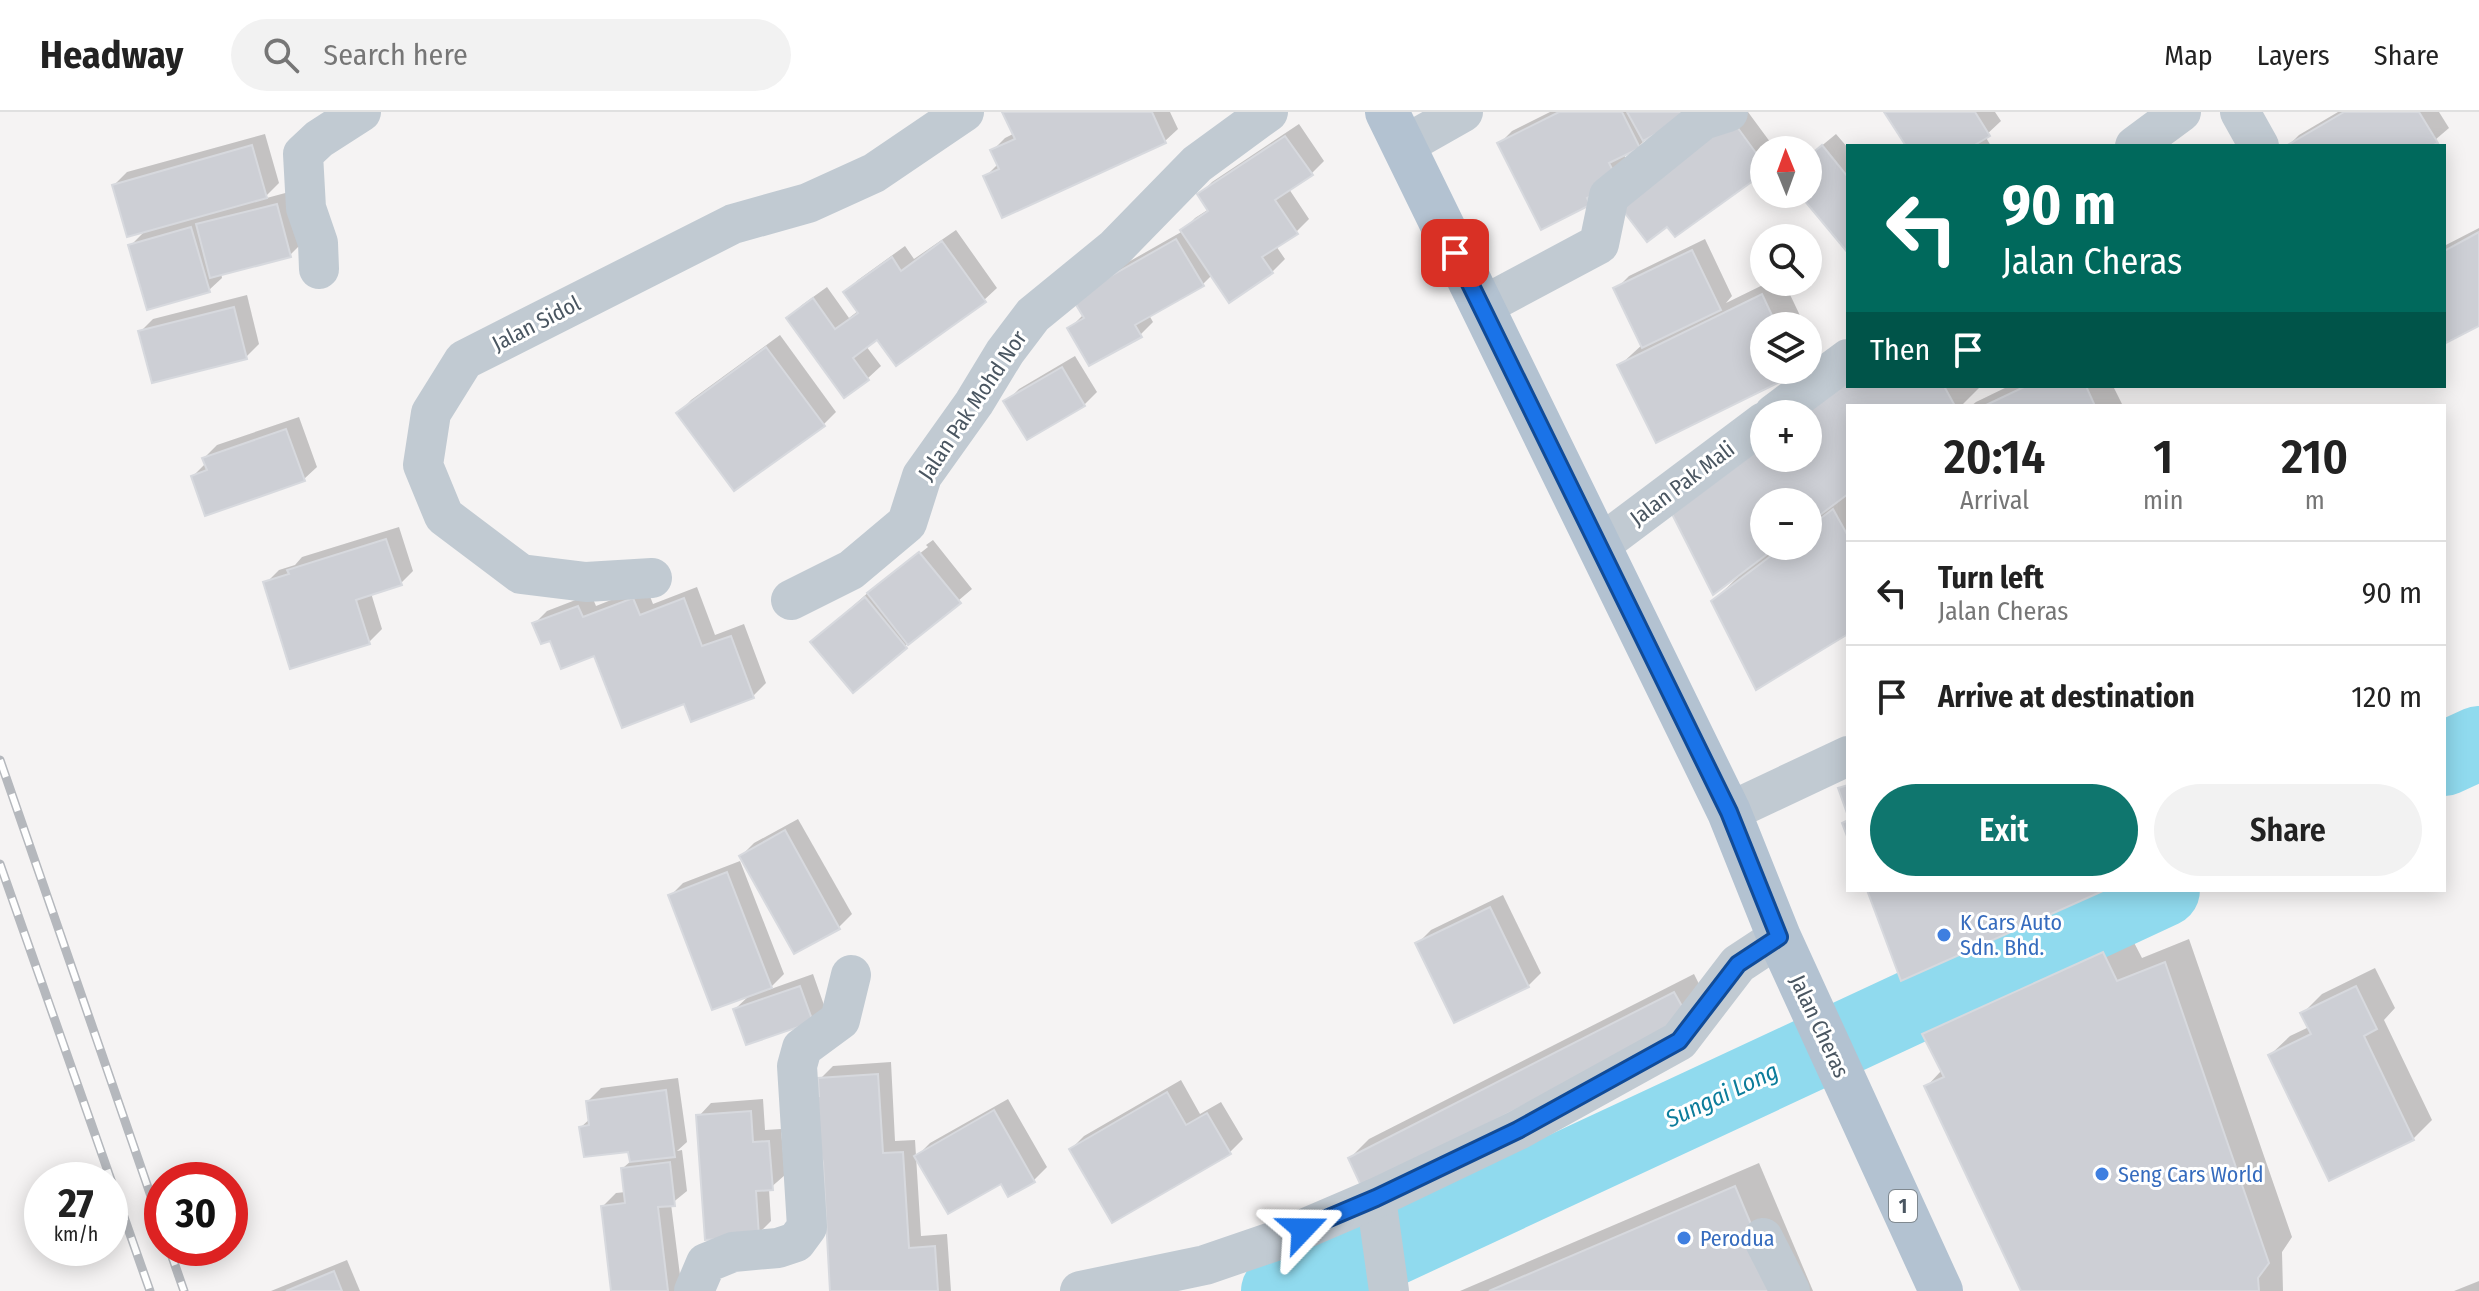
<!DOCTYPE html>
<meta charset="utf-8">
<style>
:root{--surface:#fff;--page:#f2f2f2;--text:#222;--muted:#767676;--line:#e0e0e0;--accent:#0f766e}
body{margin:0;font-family:"Fira Sans Condensed",sans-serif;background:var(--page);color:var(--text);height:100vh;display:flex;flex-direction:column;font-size:30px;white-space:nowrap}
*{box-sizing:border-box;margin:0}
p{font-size:26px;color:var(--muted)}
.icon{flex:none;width:44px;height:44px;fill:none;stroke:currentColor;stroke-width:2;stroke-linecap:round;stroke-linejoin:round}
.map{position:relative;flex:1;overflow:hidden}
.panel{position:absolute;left:1846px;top:292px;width:600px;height:488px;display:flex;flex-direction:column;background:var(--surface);border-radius:0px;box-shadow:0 4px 20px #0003}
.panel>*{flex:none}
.hud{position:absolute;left:1846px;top:32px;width:600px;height:244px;border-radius:0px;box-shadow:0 4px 20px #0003;background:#00695c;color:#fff;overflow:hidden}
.needle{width:52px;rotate:359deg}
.fabs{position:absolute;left:1750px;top:24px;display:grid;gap:16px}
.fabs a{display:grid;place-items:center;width:72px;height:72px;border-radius:50%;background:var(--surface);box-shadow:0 4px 20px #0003;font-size:40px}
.speed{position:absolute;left:24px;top:1050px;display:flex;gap:16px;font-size:40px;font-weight:700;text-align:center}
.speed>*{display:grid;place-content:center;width:104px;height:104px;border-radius:50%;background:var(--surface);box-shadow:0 4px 20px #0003;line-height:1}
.speed small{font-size:20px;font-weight:400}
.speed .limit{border:12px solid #d22;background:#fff;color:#111}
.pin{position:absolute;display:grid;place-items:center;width:68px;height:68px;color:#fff;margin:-34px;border-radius:16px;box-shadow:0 4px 12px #0006}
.me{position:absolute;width:88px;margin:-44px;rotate:67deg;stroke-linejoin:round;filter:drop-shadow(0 0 6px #0008)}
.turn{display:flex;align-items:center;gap:28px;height:168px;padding:0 24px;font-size:36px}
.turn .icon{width:104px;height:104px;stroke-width:2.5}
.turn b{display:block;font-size:56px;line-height:68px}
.then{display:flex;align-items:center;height:76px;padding:0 24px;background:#0003;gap:16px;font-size:30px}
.eta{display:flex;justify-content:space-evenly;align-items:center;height:136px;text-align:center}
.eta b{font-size:48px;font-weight:600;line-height:56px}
.primary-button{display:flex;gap:16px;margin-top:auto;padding:16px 24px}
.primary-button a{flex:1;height:92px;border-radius:48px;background:var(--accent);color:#fff;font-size:32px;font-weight:600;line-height:92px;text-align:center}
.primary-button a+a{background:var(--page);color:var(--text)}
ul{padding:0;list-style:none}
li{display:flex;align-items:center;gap:24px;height:104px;padding:0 24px;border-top:2px solid var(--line)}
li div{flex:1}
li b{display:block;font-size:30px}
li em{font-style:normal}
header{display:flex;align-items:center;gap:48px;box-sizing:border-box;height:112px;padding:0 40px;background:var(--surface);border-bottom:2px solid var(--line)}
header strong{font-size:38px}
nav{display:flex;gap:44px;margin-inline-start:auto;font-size:28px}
.search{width:560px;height:72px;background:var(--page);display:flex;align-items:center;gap:20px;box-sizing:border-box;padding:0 28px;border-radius:44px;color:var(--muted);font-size:30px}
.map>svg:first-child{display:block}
.shadow{fill:#0003;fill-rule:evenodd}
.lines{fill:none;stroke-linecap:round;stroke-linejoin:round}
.river{stroke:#90daee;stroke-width:74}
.building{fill:#cdcfd5;stroke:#d7d9de;stroke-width:2}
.minor{stroke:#c1cad2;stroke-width:40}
.major{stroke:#b3c2d1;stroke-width:44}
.rail-casing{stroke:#b5b8bd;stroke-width:9}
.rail{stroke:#fff;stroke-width:6;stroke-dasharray:18;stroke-linecap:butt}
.route-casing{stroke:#114b97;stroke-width:20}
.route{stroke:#1a73e8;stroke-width:14}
.shop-dot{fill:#3f7fe0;stroke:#fff;stroke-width:3}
.labels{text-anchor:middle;stroke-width:6;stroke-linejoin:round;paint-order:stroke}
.shield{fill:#fff;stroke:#808990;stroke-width:2}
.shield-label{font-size:20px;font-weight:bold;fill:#4a5661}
.street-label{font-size:22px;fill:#4a5661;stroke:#fff}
.shop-label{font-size:22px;fill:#366cbe;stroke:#fff;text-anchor:start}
.water-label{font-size:24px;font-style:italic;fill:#0c7c9b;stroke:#fff}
</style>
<header>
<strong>Headway</strong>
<div class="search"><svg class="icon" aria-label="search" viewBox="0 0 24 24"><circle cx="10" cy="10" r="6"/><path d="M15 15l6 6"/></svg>Search here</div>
<nav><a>Map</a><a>Layers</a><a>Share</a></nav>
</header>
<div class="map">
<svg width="2479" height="1179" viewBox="0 0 2479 1179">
<rect width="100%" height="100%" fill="#f5f3f3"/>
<g class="shadow">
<path d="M 1005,0 L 1170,0 L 1178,17 L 1165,29 L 985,65 L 998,52 L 992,39 L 1005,26 L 1015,21 Z"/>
<path d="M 1550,0 L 1693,0 L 1651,22 L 1639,34 L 1624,43 L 1631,55 L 1589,92 L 1499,32 L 1512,19 Z"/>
<path d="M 1726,0 L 1748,0 L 1776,38 L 1764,38 L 1764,59 Z"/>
<path d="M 1886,0 L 1995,0 L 2001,9 L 1985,24 L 1991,34 L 1908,34 Z"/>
<path d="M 2338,0 L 2439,0 L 2449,16 L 2428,34 L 2288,34 L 2299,23 Z"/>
<path d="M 1299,12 L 1324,49 L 1311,62 L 1289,77 L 1309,107 L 1296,120 L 1276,134 L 1285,147 L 1272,160 L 1212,163 L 1203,172 L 1149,203 L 1153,210 L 1140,223 L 1070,216 L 1083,203 L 1088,173 L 1183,119 L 1195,106 L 1209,97 L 1199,83 L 1212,70 Z"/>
<path d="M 265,22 L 279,71 L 263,87 L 289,80 L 303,130 L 290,143 L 221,161 L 222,166 L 209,178 L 131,133 L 146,118 L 114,73 L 127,60 Z"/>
<path d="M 1836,22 L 1848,36 L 1848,138 L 1802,82 L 1808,82 L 1808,45 Z"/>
<path d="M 2479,116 L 2479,211 L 2444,223 L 2444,134 Z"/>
<path d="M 956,118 L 997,176 L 984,188 L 878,225 L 866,234 L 881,254 L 868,266 L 789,206 L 802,193 L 827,175 L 849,206 L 858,199 L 845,180 L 858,168 L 905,134 L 914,147 Z"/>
<path d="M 1705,127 L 1732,184 L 1726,191 L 1769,170 L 1784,170 L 1805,214 L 1764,214 L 1764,258 L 1800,258 L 1657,328 L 1620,253 L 1643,232 L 1616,177 L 1629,164 Z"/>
<path d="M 247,183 L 259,232 L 246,245 L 140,220 L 153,207 Z"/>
<path d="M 1808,219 L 1818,240 L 1808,250 Z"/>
<path d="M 780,223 L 836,300 L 823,313 L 679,301 L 691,288 Z"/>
<path d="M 1075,244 L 1097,280 L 1084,293 L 1006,290 L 1019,277 Z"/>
<path d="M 1848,274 L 1981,274 L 1961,294 L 1848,294 L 1848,520 L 1713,489 L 1738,465 L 1736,463 L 1764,346 L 1808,346 L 1808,302 ZM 1764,390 L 1808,390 L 1808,434 L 1764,434 Z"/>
<path d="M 2009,274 L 2113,274 L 2123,294 L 1971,294 L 1976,290 Z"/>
<path d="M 299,305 L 317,355 L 304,367 L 193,364 L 206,351 L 204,346 L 217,333 Z"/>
<path d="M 399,415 L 413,459 L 400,472 L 371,481 L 382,517 L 369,530 L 266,471 L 279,458 L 295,453 L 302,445 Z"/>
<path d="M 933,428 L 972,477 L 853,578 L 826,518 L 880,470 L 880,473 L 928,435 L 926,433 Z"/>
<path d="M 646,474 L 653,492 L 697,475 L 715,523 L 744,512 L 766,571 L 753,584 L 685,590 L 596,541 L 551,526 L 534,512 L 547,499 L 591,482 L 596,494 Z"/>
<path d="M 798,707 L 852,802 L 839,815 L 741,744 L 754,731 Z"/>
<path d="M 740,749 L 784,862 L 768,878 L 813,862 L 825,896 L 812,909 L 735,897 L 751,882 L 670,784 L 683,771 Z"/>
<path d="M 1503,783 L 1541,861 L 1528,874 L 1418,831 L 1431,818 Z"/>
<path d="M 2127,817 L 2142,846 L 2189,827 L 2292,1125 L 2282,1140 L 2283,1179 L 2023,1179 L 1927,974 L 1942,958 L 1924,922 L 1948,898 Z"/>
<path d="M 2375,856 L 2395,896 L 2384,908 L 2432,1008 L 2413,1027 L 2270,943 L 2290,924 L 2309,915 L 2303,901 L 2322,882 Z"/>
<path d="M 1694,862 L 1701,876 L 1685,899 L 1350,1046 L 1369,1027 Z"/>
<path d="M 891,950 L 895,1029 L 915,1028 L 921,1124 L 947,1122 L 951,1179 L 832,1179 L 825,1049 L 809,985 L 820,973 L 820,967 L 833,954 Z"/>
<path d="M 678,966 L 687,1030 L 677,1039 L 682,1038 L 687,1079 L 671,1092 L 682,1179 L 613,1179 L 603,1094 L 616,1081 L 626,1080 L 623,1056 L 632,1048 L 630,1038 L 581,1015 L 591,1006 L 588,989 L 601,976 Z"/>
<path d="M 1181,968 L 1200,1002 L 1221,990 L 1243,1027 L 1230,1040 L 1112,1108 L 1071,1037 L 1084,1024 Z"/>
<path d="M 763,987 L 765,1018 L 781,1017 L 785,1063 L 769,1077 L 771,1109 L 758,1122 L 699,1004 L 711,991 Z"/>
<path d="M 1008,987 L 1047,1055 L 1034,1068 L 1008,1082 L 1001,1070 L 917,1044 L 930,1031 Z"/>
<path d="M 1759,1051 L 1813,1179 L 1460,1179 Z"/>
<path d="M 347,1148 L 360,1179 L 271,1179 Z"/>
<path d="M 2479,1169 L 2479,1179 L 2454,1179 Z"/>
</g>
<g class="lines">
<g class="river">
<path d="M 2444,647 L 2479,631"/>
<path d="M 1278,1179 L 1319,1171 L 2163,778"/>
</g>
</g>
<g class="building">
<path d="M 1002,0 L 1152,0 L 1166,31 L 1002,106 L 983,64 L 999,57 L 990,38 L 1015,27 Z"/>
<path d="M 1559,0 L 1622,0 L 1640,36 L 1609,51 L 1619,70 L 1587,86 L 1590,93 L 1541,118 L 1497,31 Z"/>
<path d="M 1627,0 L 1697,0 L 1643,29 Z"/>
<path d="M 1884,0 L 1975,0 L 1990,24 L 1973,34 L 1906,34 Z"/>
<path d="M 2344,0 L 2419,0 L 2438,31 L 2432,34 L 2286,34 Z"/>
<path d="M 1727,1 L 1764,52 L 1764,61 L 1675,125 L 1667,115 L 1647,130 L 1621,96 Z"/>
<path d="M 1285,24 L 1313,63 L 1275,88 L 1298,122 L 1262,145 L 1273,161 L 1229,191 L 1180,118 L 1208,99 L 1197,82 Z"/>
<path d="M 252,33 L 267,86 L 127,125 L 112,73 Z"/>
<path d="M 1822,33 L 1848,65 L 1848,141 L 1799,82 L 1808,82 L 1808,45 Z"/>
<path d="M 277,92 L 291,145 L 210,166 L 196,112 Z"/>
<path d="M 191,115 L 210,180 L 147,198 L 128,133 Z"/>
<path d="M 2479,120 L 2479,214 L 2446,231 L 2444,227 L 2444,139 Z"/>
<path d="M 1176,127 L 1204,174 L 1135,213 L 1142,225 L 1089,254 L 1067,216 L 1084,206 L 1072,186 Z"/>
<path d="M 942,129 L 986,190 L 896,254 L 877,228 L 853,246 L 869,268 L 844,286 L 786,206 L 813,186 L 835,217 L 858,201 L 843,180 L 892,145 L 901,159 Z"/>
<path d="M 1692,138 L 1721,198 L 1642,236 L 1613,176 Z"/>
<path d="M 1762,182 L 1777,214 L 1764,214 L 1764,258 L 1799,258 L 1800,260 L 1656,331 L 1617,253 Z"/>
<path d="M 234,195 L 247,247 L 152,271 L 138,219 Z"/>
<path d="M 766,235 L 825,314 L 734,379 L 676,301 Z"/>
<path d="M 1062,255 L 1085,294 L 1027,328 L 1003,289 Z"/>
<path d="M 1848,266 L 1848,274 L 1944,274 L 1955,294 L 1848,294 L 1848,382 L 1808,412 L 1808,390 L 1764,390 L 1764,434 L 1778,434 L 1713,483 L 1672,402 L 1764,331 L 1764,346 L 1808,346 L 1808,302 L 1801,302 Z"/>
<path d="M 2026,274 L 2086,274 L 2095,294 L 1984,294 Z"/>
<path d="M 286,317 L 305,369 L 205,404 L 191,364 L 207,358 L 202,346 Z"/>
<path d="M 1833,397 L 1848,424 L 1848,522 L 1756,578 L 1711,489 L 1784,434 L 1808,434 L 1808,416 Z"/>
<path d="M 386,427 L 402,473 L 356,488 L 370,532 L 290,557 L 263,470 L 289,462 L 287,458 Z"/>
<path d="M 919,440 L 961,491 L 908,533 L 867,481 Z"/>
<path d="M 865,485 L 907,536 L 853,581 L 810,530 Z"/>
<path d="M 633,486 L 640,503 L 684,486 L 702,534 L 731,524 L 754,586 L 691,610 L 684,592 L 622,616 L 594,544 L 561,557 L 550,529 L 541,532 L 532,511 L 578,494 L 583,505 Z"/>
<path d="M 1848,673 L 1848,704 L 1838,676 Z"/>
<path d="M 1848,708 L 1848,727 L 1842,711 Z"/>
<path d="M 785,718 L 840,817 L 794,842 L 739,744 Z"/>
<path d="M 727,760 L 772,876 L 712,898 L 668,783 Z"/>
<path d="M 1867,778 L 2105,778 L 1901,869 Z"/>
<path d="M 1490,795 L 1529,875 L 1454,911 L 1415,831 Z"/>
<path d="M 2103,840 L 2117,869 L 2165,850 L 2269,1151 L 2258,1166 L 2259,1179 L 2021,1179 L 1924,974 L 1944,965 L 1922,922 Z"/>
<path d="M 800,874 L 813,910 L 746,933 L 733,897 Z"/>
<path d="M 2356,874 L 2377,917 L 2364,924 L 2414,1028 L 2329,1069 L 2268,943 L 2311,922 L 2300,901 Z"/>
<path d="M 1674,880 L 1683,896 L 1666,921 L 1362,1076 L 1348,1046 Z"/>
<path d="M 878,962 L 883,1041 L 903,1040 L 909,1136 L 935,1134 L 938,1179 L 830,1179 L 823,1051 L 807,984 L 819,984 L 818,966 Z"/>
<path d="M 666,978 L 675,1045 L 630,1050 L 628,1040 L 584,1045 L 579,1015 L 589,1013 L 586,989 Z"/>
<path d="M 1167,980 L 1186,1013 L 1207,1001 L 1231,1042 L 1112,1111 L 1069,1037 Z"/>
<path d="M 994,998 L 1035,1070 L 1008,1085 L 1001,1072 L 948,1102 L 914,1044 Z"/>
<path d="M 751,999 L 753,1030 L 769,1029 L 773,1078 L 756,1079 L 759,1124 L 705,1128 L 696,1003 Z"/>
<path d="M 670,1050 L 675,1094 L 658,1095 L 668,1179 L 611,1179 L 601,1094 L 625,1091 L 621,1056 Z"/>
<path d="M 1735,1074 L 1779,1179 L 1489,1179 Z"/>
<path d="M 334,1159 L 342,1179 L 286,1179 Z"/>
</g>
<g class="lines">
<g class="minor">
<path d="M 2240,0 L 2259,34"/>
<path d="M 1403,34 L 1463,0"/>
<path d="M 2135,34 L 2181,0"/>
<path d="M 319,157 L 318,131 L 306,96 L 303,42 L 319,27 L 361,0"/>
<path d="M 1481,195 L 1599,132 L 1609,84 L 1703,8 L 1728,0"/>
<path d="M 1774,302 L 1848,247"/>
<path d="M 1600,433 L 1764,310"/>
<path d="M 652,466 L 586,470 L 521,462 L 444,404 L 423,353 L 431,301 L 464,248 L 733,112 L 808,91 L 874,61 L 964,0"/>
<path d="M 791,488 L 851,458 L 907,411 L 922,364 L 974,291 L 1005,240 L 1033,203 L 1115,136 L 1197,52 L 1268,0"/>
<path d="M 1729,700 L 1848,644"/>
<path d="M 1376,1086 L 1389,1179"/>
<path d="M 1763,1126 L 1790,1179"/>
<path d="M 694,1179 L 706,1151 L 733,1140 L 778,1136 L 796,1130 L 807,1115 L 797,954 L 802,936 L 840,908 L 851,863"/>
<path d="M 1080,1179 L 1205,1153 L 1278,1128 L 1376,1086 L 1518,1018 L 1679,929 L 1738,852 L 1779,825"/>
</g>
<path class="major" d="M 1387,0 L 1729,700 L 1779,825 L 1941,1179"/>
<defs>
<g id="rail">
<path d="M 0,648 L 162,1116"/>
<path d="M 0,752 L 150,1179"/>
<path d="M 169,1136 L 184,1179"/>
</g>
</defs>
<use href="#rail" class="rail-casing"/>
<use href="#rail" class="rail"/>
</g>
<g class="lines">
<defs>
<path id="route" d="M 1303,1117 L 1376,1086 L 1518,1018 L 1679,929 L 1738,852 L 1779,825 L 1729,700 L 1455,141"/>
</defs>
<use href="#route" class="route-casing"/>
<use href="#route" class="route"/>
</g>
<g class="shop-dot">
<circle cx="1944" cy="823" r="8"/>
<circle cx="2102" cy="1062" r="8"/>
<circle cx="1684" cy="1126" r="8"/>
</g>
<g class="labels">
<rect class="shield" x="1889" y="1078" width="28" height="32" rx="6"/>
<g class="shield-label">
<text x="1903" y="1101">1</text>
</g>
<g class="street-label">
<text transform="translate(536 211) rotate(-27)" y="8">Jalan Sidol</text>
<text transform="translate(972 293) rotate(-56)" y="8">Jalan Pak Mohd Nor</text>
<text transform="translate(1682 371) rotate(-37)" y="8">Jalan Pak Mali</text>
<text transform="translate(1820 914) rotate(65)" y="8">Jalan Cheras</text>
</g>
<g class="shop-label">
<text x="1960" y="818">K Cars Auto<tspan x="1960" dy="25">Sdn. Bhd.</tspan></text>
<text x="2118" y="1070">Seng Cars World</text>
<text x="1700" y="1134">Perodua</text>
</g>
<g class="water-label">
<text transform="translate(1722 983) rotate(-25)" y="8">Sungai Long</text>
</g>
</g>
</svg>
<div class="fabs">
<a><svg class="needle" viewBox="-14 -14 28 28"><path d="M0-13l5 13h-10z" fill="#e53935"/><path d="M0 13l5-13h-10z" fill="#767676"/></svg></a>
<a><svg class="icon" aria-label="search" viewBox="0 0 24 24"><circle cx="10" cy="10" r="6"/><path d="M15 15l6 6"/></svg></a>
<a><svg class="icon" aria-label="layers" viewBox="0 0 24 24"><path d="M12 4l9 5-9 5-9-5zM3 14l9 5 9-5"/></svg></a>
<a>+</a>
<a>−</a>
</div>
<div class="speed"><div>27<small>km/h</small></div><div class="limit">30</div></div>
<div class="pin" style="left:1455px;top:141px;background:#d93025"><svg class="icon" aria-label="arrive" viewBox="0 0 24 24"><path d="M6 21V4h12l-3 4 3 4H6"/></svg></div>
<svg class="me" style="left:1303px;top:1117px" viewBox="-20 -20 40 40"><path d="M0-17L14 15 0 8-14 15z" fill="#1a73e8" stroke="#fff" stroke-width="4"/></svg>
<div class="hud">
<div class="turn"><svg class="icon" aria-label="left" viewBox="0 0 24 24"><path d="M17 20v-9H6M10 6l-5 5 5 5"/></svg><div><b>90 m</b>Jalan Cheras</div></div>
<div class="then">Then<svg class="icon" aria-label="arrive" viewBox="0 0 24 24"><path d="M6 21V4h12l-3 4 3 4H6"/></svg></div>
</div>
<section class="panel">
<div class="eta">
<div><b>20:14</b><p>Arrival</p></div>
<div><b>1</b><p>min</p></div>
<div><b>210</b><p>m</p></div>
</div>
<ul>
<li><svg class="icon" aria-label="left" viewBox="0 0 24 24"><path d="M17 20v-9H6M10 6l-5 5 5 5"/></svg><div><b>Turn left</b><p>Jalan Cheras</p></div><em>90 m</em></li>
<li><svg class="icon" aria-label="arrive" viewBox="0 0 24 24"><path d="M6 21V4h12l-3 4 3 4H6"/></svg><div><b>Arrive at destination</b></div><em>120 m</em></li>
</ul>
<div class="primary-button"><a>Exit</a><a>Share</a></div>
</section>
</div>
